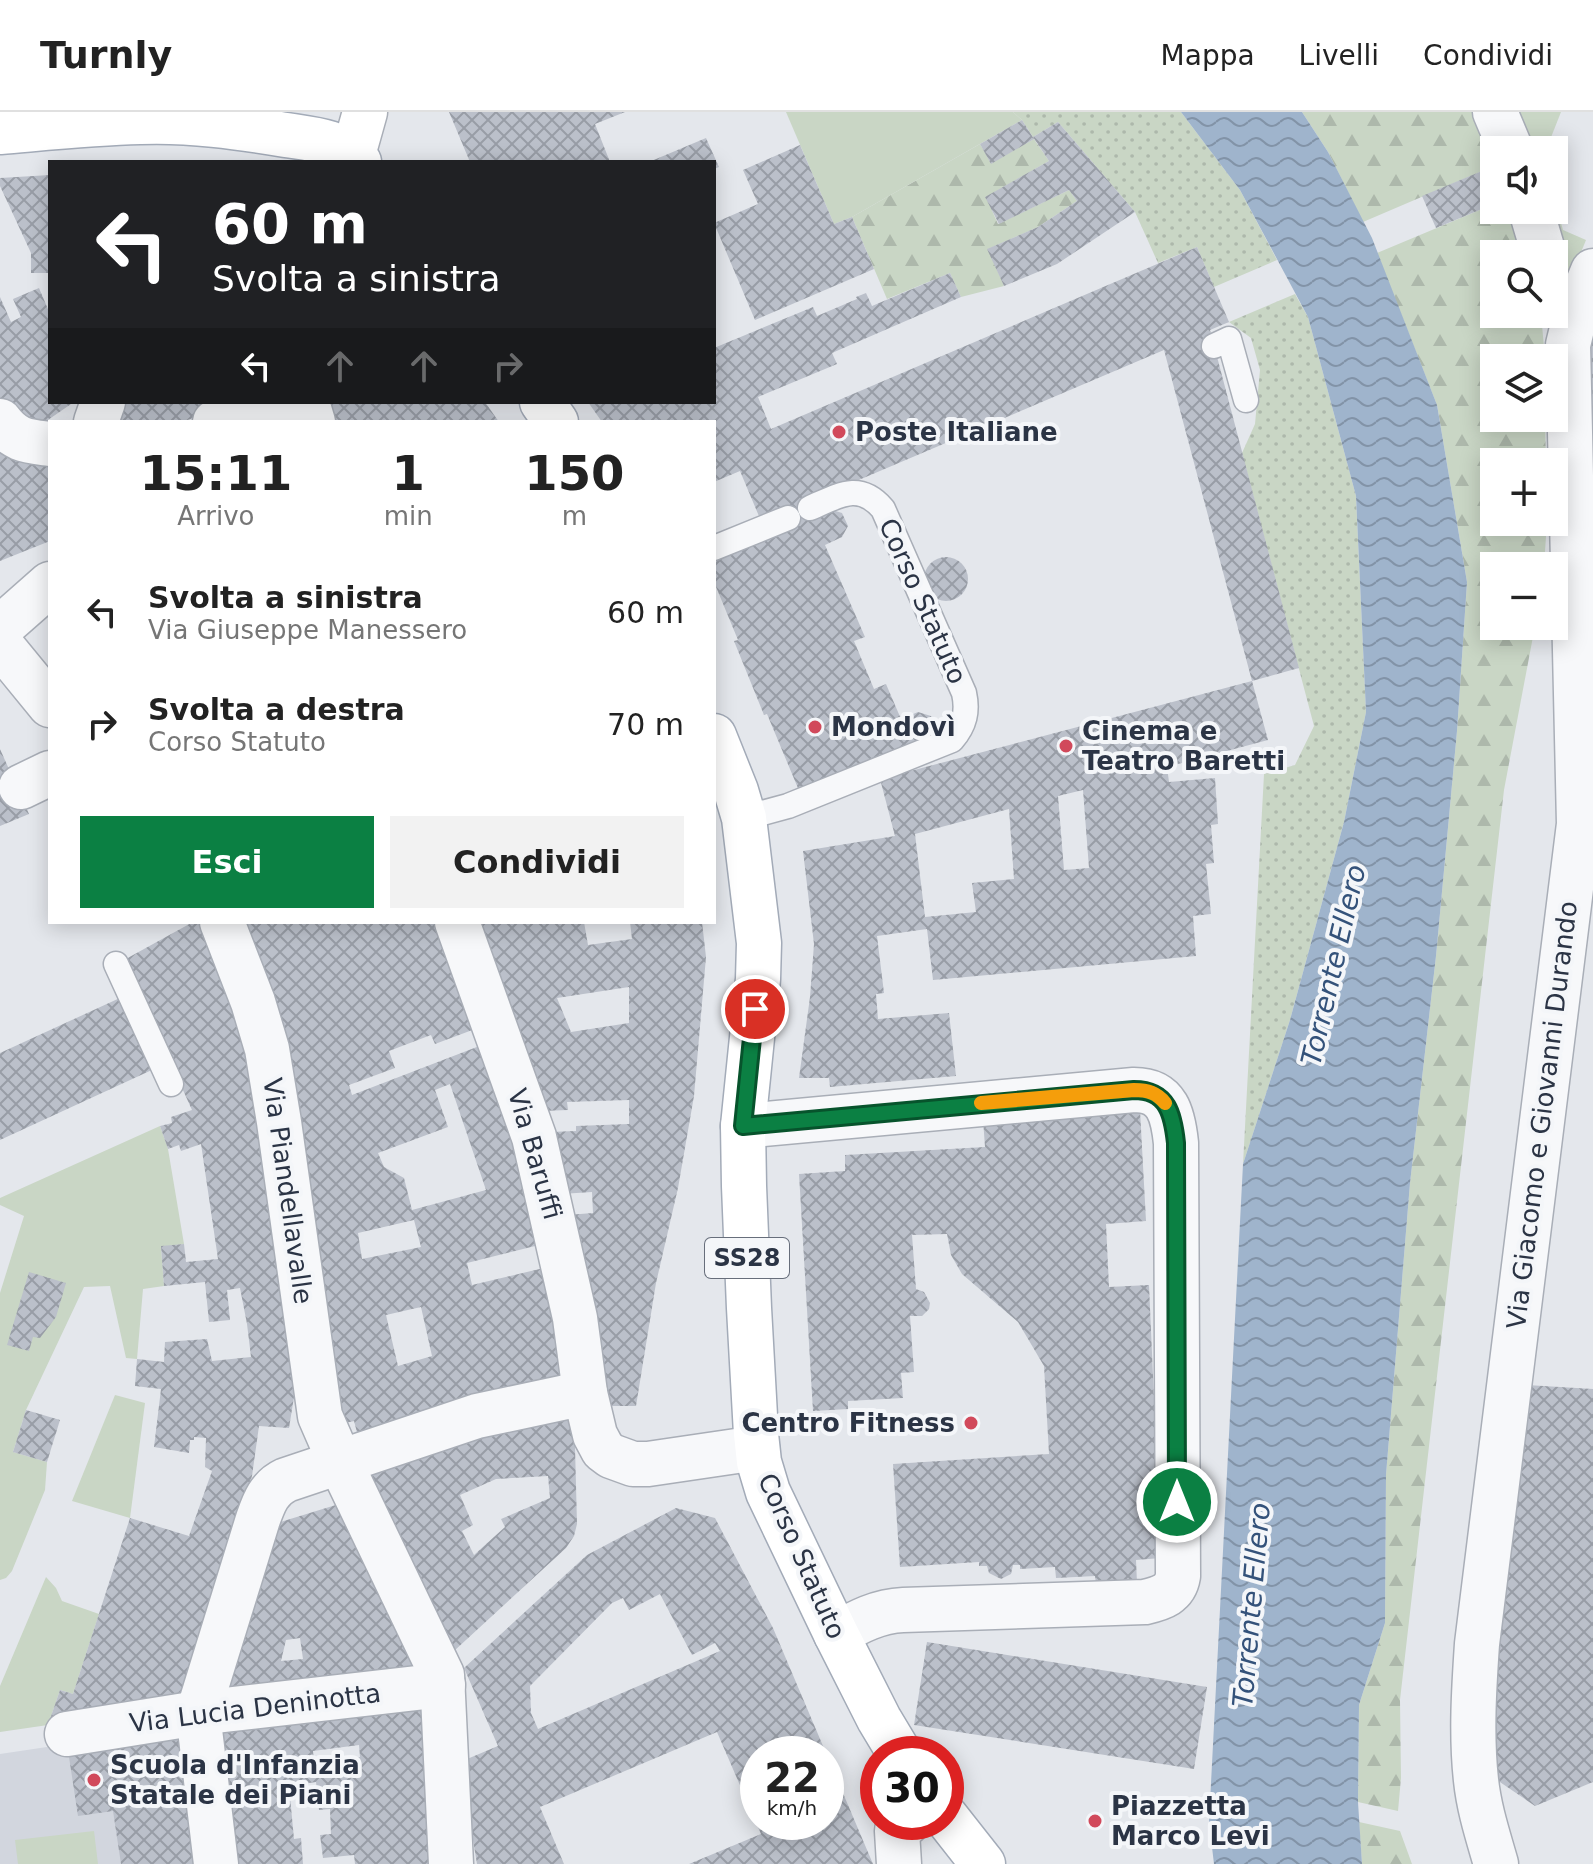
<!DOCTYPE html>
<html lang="it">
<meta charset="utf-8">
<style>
:root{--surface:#fff;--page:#f2f2f2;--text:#222;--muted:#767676;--line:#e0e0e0;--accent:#0b8043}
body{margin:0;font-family:"DejaVu Sans",sans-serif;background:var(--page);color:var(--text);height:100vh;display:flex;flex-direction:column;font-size:30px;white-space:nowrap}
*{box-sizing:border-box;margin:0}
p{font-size:26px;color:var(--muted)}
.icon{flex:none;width:44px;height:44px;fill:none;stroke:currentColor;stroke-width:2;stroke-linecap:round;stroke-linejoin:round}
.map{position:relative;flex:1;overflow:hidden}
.panel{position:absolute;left:48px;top:308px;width:668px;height:504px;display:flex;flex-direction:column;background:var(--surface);border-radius:0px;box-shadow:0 4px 20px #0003}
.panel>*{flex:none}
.top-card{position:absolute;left:48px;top:48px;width:668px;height:244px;border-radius:0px;box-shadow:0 4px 20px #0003;background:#202124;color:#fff;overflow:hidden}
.fabs{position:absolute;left:1480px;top:24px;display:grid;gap:16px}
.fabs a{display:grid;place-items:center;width:88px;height:88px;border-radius:0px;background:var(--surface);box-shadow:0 4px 20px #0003;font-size:40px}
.speed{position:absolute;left:740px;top:1624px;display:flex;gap:16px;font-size:40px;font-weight:700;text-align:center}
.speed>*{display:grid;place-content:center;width:104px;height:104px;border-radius:50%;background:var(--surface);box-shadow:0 4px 20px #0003;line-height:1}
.speed small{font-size:20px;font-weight:400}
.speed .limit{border:12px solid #d22;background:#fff;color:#111}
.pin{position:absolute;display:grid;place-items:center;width:68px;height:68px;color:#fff;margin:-34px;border:4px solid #fff;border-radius:50%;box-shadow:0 2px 8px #0007}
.me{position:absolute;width:88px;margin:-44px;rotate:0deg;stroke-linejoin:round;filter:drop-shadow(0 0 6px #0008)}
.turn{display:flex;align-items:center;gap:28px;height:168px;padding:0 32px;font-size:36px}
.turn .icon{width:104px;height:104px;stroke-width:2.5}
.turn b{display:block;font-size:56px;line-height:68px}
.lanes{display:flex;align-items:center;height:76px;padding:0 32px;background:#0003;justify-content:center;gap:40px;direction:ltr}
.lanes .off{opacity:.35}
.eta{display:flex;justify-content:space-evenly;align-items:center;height:136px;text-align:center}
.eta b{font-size:48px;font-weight:600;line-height:56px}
.button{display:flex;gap:16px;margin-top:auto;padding:16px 32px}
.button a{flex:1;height:92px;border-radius:0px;background:var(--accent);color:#fff;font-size:32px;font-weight:600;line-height:92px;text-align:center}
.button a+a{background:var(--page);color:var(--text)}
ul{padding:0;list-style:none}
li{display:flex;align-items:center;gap:24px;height:112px;padding:0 32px}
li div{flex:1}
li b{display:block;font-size:30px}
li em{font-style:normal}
header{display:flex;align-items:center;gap:48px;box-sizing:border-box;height:112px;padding:0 40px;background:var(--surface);border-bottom:2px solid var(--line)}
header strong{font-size:38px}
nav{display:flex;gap:44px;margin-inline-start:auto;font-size:28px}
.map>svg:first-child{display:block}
.built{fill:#d2d6de}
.grass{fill:url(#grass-dots)}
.forest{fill:url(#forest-firs)}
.green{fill:#c9d6c5}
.water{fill:url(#water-waves)}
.building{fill:url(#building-cross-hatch);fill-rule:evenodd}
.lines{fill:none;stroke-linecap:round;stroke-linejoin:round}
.lane-casing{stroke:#a9aeb7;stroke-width:27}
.street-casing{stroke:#a9aeb7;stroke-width:47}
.secondary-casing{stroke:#a9aeb7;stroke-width:47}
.primary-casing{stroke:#a3abb8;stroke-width:47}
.lane{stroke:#f7f8fa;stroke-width:24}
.street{stroke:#f7f8fa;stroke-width:44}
.secondary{stroke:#fff;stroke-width:44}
.primary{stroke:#fff;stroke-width:44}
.route-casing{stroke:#07532c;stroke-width:20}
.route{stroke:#0b8043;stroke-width:14}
.slow{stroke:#f59e0b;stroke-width:14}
.poi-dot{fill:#d1495b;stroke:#f4f6f9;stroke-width:3}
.labels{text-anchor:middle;stroke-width:8;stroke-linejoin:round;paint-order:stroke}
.shield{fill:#f4f6f9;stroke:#676e7b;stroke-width:2}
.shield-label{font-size:24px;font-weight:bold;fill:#2b3445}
.poi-label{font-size:26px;font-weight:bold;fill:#2b3445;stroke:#f4f6f9;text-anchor:start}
.street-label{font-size:26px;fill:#2b3445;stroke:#f4f6f9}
.water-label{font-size:28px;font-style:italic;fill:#34527a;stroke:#f4f6f9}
</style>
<header>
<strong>Turnly</strong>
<nav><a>Mappa</a><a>Livelli</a><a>Condividi</a></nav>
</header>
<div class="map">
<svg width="1593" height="1752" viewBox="0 0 1593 1752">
<defs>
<pattern id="grass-dots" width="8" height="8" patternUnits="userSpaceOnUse" patternTransform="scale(2)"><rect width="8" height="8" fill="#c9d6c5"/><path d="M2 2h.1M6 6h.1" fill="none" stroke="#adb8ab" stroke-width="1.8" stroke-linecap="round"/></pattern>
<pattern id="forest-firs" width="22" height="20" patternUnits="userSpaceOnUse" patternTransform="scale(2)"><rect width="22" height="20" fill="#c9d6c5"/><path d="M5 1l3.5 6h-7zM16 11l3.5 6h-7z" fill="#adb8ab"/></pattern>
<pattern id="water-waves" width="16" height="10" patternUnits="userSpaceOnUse" patternTransform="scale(2)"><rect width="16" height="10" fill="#9fb4cc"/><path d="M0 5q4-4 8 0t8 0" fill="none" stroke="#8293a7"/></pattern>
<pattern id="building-cross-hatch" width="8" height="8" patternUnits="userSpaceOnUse" patternTransform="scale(2)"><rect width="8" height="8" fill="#bbc0ca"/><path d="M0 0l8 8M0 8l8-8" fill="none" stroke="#989da6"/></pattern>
</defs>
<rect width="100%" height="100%" fill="#e4e7ec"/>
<path class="built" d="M 181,1615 L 201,1752 L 0,1752 L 0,1642 Z"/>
<g class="grass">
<path d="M 1013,0 L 1181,0 L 1240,78 L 1277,148 L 1214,175 L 1197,135 L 1158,151 L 1135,100 L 1058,10 L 1033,25 L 1022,8 Z"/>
<path d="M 1295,182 L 1308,205 L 1356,384 L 1366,600 L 1344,710 L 1290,908 L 1243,1052 L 1264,662 L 1295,653 L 1314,614 L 1242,341 L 1255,312 L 1260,258 L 1251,226 L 1229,210 Z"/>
</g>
<g class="forest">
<path d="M 1302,0 L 1475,0 L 1494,44 L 1494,54 L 1363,110 L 1328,40 Z"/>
<path d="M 1034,27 L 1049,49 L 986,85 L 998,112 L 1069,78 L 1077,89 L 1038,115 L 988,137 L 1004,174 L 961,185 L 950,161 L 887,187 L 852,105 L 980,32 L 991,51 Z"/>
<path d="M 1494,92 L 1494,98 L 1515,98 L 1526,142 L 1494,142 L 1494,202 L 1541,202 L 1545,246 L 1494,246 L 1494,306 L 1545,306 L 1546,350 L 1494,350 L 1494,410 L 1547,410 L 1544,454 L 1494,454 L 1494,514 L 1535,514 L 1504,678 L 1400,1588 L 1401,1666 L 1398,1699 L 1358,1690 L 1359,1593 L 1385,1511 L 1386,1363 L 1410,1071 L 1436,844 L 1457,619 L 1467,470 L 1437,293 L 1377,141 Z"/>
<path d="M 1359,1710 L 1400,1719 L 1412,1752 L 1362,1752 Z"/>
</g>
<g class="green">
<path d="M 786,0 L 1013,0 L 1022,8 L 852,105 L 834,112 Z"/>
<path d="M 1512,0 L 1561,0 L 1546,38 L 1528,38 Z"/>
<path d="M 1554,87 L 1563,118 L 1586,128 L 1573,160 L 1563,156 L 1548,98 L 1554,98 Z"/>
<path d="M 160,1014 L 168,1037 L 184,1132 L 161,1135 L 164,1174 L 143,1177 L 137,1247 L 126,1246 L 110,1174 L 84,1175 L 26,1298 L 13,1340 L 47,1350 L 45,1378 L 12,1459 L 6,1466 L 0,1468 L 0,1181 L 24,1104 L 0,1093 L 0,1086 Z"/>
<path d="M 115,1283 L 145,1291 L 130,1406 L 72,1389 Z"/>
<path d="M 46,1465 L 56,1476 L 62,1489 L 99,1502 L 73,1582 L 60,1578 L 48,1613 L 0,1620 L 0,1574 Z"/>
<path d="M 94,1719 L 98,1752 L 18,1752 L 15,1728 Z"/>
</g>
<path class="water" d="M 1181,0 L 1302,0 L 1328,40 L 1372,126 L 1437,293 L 1467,470 L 1457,619 L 1436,844 L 1410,1071 L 1386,1363 L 1385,1511 L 1359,1593 L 1358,1690 L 1362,1752 L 1214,1752 L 1209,1710 L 1243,1052 L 1290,908 L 1344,710 L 1366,600 L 1356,384 L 1308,205 L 1240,78 Z"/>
<g class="building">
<path d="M 449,0 L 625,0 L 595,12 L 610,50 L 470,50 Z"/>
<path d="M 1022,8 L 1034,27 L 991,52 L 980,32 Z"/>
<path d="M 1058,10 L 1135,100 L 1057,152 L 1004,174 L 987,137 L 1038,115 L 1077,89 L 1069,78 L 999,112 L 985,85 L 1049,49 L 1033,25 Z"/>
<path d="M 706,26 L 719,55 L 714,57 L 714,50 L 649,50 Z"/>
<path d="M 800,33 L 834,112 L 852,105 L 874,157 L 755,208 L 714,111 L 758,92 L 743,58 Z"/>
<path d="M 1494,54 L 1494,92 L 1436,116 L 1422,84 Z"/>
<path d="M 50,63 L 50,161 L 31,161 L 31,141 L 0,74 L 0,66 Z"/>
<path d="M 1197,135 L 1229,210 L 1210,218 L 1299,556 L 1252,569 L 1164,238 L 807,390 L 842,401 L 848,414 L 842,425 L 825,433 L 865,525 L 854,529 L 874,577 L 886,572 L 901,607 L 918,600 L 931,604 L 936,617 L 928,629 L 800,681 L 767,602 L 764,603 L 734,529 L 738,528 L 714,470 L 714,445 L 761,409 L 740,359 L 714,370 L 714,310 L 602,310 L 588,290 L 714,290 L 714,236 L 813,195 L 817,204 L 857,187 L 856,185 L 866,181 L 872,194 L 950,161 L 961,185 L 832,241 L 837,252 L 758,285 L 771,317 Z"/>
<path d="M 39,176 L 50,202 L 50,290 L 74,290 L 29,321 L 0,294 L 0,185 L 11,210 L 21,205 L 13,187 Z"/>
<path d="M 1593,220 L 1593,423 L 1587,235 Z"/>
<path d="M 119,290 L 246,290 L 181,310 L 114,310 Z"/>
<path d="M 318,290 L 485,290 L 499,310 L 325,310 Z"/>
<path d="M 0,328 L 50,343 L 50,429 L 0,449 Z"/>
<circle cx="946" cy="467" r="22"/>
<path d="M 1252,569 L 1268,628 L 1167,655 L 1169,670 L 1215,666 L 1218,712 L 1211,713 L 1214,751 L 1206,752 L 1211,802 L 1193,804 L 1196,844 L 933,868 L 927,817 L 877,824 L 884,881 L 876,882 L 878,907 L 949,901 L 956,964 L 830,975 L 829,966 L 799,966 L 810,885 L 814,832 L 803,739 L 895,724 L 880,667 ZM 1083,678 L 1089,756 L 1064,758 L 1058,684 ZM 1009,697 L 1014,767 L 972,771 L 976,800 L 925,805 L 915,722 Z"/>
<path d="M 0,637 L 29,702 L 0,714 Z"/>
<path d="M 193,810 L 205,810 L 253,965 L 295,1279 L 289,1316 L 259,1314 L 252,1364 L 231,1436 L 181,1593 L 48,1613 L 60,1578 L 73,1582 L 130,1406 L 189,1424 L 212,1359 L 205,1355 L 206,1326 L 194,1325 L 194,1328 L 190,1328 L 189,1341 L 154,1335 L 161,1277 L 135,1274 L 137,1247 L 164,1250 L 165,1230 L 207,1227 L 212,1249 L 251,1245 L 247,1212 L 240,1176 L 227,1178 L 230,1208 L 209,1210 L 205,1170 L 164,1174 L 161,1134 L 184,1132 L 186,1150 L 218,1147 L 201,1032 L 181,1039 L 179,1033 L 168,1037 L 160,1014 L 172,1011 L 171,1005 L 192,998 L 124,848 Z"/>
<path d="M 240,810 L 436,810 L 475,917 L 435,932 L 431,923 L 389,939 L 395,956 L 349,973 L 352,983 L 482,933 L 499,981 L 543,1132 L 467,1151 L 472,1173 L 548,1155 L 573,1271 L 359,1328 L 354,1309 L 341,1312 ZM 450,972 L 486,1078 L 412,1098 L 404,1066 L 384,1055 L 378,1041 L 448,1015 L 435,978 ZM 414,1108 L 421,1135 L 362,1147 L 358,1121 ZM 421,1195 L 432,1244 L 398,1254 L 386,1203 Z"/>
<path d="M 470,810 L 584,810 L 588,833 L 632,827 L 630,810 L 702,810 L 706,845 L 694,984 L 678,1076 L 656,1171 L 636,1294 L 598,1294 L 567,1103 L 593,1101 L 592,1080 L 561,1082 L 548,1020 L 576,1019 L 576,1014 L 629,1012 L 629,988 L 567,990 L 568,998 L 542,999 ZM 629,875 L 629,911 L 571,920 L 557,886 Z"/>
<path d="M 122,885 L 154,957 L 0,1028 L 0,941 Z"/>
<path d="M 1140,998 L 1146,1109 L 1106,1112 L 1109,1175 L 1149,1173 L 1161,1446 L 1136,1448 L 1137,1471 L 1096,1472 L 1095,1464 L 1056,1466 L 1055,1455 L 1020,1457 L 1020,1453 L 1013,1453 L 1011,1462 L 1001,1467 L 989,1461 L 987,1454 L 979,1454 L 979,1450 L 900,1455 L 893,1352 L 1049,1342 L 1044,1254 L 1018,1210 L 962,1162 L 951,1143 L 947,1122 L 912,1123 L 916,1177 L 924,1180 L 930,1191 L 929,1197 L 922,1204 L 910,1204 L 914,1260 L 901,1261 L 903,1286 L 848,1289 L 848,1297 L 813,1299 L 799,1062 L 845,1059 L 845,1043 L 985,1035 L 983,1007 Z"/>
<path d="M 29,1160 L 66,1171 L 56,1205 L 40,1226 L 33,1225 L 29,1239 L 7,1233 Z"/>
<path d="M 1527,1273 L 1593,1277 L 1593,1670 L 1535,1694 L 1491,1664 L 1495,1552 Z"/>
<path d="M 574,1296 L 577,1412 L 574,1424 L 566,1436 L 454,1539 L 366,1357 ZM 548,1364 L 550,1386 L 501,1407 L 505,1415 L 474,1443 L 462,1419 L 473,1413 L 460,1383 L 496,1367 Z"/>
<path d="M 26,1298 L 60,1308 L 47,1350 L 13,1340 Z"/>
<path d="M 339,1392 L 418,1564 L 222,1585 L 274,1412 ZM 300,1526 L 303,1547 L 281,1549 L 286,1528 Z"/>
<path d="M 676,1396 L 715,1406 L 773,1516 L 873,1752 L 689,1752 L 761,1722 L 717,1620 L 540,1695 L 564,1752 L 477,1752 L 460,1650 L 498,1634 L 464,1556 L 587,1443 ZM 660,1482 L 692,1543 L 715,1531 L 720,1539 L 538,1617 L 531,1601 L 530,1574 L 612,1491 L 623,1486 L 629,1498 ZM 758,1642 L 826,1642 L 826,1710 L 758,1710 Z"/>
<path d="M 927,1530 L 1207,1575 L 1194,1657 L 914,1613 Z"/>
<path d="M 423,1585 L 430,1655 L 428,1752 L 355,1752 L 354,1743 L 323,1746 L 320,1723 L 331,1722 L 330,1697 L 319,1698 L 316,1670 L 289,1674 L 294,1727 L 301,1726 L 303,1752 L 231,1752 L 219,1610 ZM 359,1633 L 360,1645 L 314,1649 L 313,1639 Z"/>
<path d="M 181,1615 L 201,1752 L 121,1752 L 113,1699 L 78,1704 L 67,1632 Z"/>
</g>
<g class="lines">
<defs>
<g id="lane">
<path d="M 1214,234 L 1229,227 L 1246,288"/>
<path d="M 714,436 L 788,406"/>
<path d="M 744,706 L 788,694 L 952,628 C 965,613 968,599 964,581 L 883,397 C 859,369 838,384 810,396"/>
<path d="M 116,852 L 171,972"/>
</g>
<g id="street">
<path d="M 1495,0 L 1511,38"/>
<path d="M 1531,98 L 1544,142"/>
<path d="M 307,290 L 313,310"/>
<path d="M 0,309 C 15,329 27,329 50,332"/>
<path d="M 96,310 L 103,290"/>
<path d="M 215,310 L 281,290"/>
<path d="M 0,516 L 50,472"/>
<path d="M 0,532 L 50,593"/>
<path d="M 21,675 L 50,661"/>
<path d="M 222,810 L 253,890 L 267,937 L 279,1010 L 320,1304 L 340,1350 L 442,1563 L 451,1752"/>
<path d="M 457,810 L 534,1025 L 575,1206 L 585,1281 L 595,1323 L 603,1338 L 611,1344 L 633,1352 L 648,1352 L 757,1336"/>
<path d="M 743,1014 L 1134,978 C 1168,978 1173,1003 1176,1031 L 1178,1464 C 1175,1482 1162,1486 1145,1490 L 903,1498 C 878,1499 858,1510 836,1522"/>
<path d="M 67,1622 L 198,1601 L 443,1573"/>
<path d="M 216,1752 L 198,1601 L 258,1407 C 264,1390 269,1376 286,1368 L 477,1304 L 585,1281"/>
<path d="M 899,1752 L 897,1719 L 908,1710"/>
<path d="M 1496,1752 C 1488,1724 1479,1697 1476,1668 C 1471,1623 1474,1576 1477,1532 L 1579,712 L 1568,233 L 1576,200 L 1593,159"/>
</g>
<path id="secondary" d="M 353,43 L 365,0"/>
<g id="primary">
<path d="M 0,20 C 47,16 94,11 140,10 C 189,8 238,15 286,23 C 312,27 342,29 359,50"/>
<path d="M 542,290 L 556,310"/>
<path d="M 714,624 L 736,679 L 744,706 L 759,831 L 758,867 L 743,1014 L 744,1074 L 749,1196 L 756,1322 L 759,1350 L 768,1380 L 836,1522 L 879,1607 L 900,1642"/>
<path d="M 946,1705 L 983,1752"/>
</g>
</defs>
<use href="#lane" class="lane-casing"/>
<use href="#street" class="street-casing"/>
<use href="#secondary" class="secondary-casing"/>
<use href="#primary" class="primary-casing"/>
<use href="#lane" class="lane"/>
<use href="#street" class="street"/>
<use href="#secondary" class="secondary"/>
<use href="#primary" class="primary"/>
</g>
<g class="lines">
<defs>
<path id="route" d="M 755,897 L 743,1014 L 1134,978 C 1168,978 1173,1003 1176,1031 L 1177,1390"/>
</defs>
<use href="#route" class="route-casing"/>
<use href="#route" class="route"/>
<path class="slow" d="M 981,991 L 1134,978 C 1148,978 1157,981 1165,991"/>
</g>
<g class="poi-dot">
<circle cx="839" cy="320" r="8"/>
<circle cx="815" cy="615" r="8"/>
<circle cx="1066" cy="634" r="8"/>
<circle cx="971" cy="1311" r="8"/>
<circle cx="94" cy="1668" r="8"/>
<circle cx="1095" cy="1709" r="8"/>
</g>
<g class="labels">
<rect class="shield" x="705" y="1126" width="84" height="40" rx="6"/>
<g class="shield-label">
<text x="747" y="1154">SS28</text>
</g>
<g class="poi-label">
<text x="855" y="329">Poste Italiane</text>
<text x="831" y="624">Mondovì</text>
<text x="1082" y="628">Cinema e<tspan x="1082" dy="30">Teatro Baretti</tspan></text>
<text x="955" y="1320" text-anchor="end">Centro Fitness</text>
<text x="110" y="1662">Scuola d'Infanzia<tspan x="110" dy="30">Statale dei Piani</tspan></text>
<text x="1111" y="1703">Piazzetta<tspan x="1111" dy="30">Marco Levi</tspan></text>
</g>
<g class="street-label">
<text transform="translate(923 489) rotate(66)" y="9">Corso Statuto</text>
<text transform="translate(1542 1003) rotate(-83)" y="9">Via Giacomo e Giovanni Durando</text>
<text transform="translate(535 1042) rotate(74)" y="9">Via Baruffi</text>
<text transform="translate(288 1079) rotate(82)" y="9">Via Piandellavalle</text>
<text transform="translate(802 1444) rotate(66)" y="9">Corso Statuto</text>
<text transform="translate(255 1596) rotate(-7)" y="9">Via Lucia Deninotta</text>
</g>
<g class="water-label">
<text transform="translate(1333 853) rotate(-77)" y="10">Torrente Ellero</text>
<text transform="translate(1251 1493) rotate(-85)" y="10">Torrente Ellero</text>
</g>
</g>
</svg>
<div class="fabs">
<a><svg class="icon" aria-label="sound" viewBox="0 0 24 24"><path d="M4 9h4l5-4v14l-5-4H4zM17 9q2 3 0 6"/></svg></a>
<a><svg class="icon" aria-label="search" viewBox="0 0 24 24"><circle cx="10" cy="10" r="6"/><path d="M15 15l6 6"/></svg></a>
<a><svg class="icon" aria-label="layers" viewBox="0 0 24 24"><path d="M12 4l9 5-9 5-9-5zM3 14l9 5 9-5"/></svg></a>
<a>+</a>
<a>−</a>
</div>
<div class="speed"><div>22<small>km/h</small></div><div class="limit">30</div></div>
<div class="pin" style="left:755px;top:897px;background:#d93025"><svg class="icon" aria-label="arrive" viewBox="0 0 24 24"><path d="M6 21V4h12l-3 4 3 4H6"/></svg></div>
<svg class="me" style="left:1177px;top:1390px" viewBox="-20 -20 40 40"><circle r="17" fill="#0b8043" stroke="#fff" stroke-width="3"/><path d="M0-11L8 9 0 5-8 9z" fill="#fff"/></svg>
<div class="top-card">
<div class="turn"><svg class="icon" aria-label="left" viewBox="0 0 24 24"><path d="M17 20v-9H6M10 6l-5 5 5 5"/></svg><div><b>60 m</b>Svolta a sinistra</div></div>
<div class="lanes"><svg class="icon" aria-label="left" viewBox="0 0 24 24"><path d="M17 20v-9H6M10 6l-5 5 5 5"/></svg><svg class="icon off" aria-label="ahead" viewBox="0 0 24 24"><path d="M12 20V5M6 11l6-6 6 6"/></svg><svg class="icon off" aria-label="ahead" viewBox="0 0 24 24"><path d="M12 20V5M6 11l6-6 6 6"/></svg><svg class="icon off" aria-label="right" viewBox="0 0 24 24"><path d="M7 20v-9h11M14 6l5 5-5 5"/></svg></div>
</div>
<section class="panel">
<div class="eta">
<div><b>15:11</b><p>Arrivo</p></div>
<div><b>1</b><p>min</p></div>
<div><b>150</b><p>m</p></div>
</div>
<ul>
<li><svg class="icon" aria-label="left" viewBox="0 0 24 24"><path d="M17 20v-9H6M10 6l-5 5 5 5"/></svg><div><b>Svolta a sinistra</b><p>Via Giuseppe Manessero</p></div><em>60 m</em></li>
<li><svg class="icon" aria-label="right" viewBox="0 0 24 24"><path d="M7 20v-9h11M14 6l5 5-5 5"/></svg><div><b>Svolta a destra</b><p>Corso Statuto</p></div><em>70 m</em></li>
</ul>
<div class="button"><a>Esci</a><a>Condividi</a></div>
</section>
</div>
